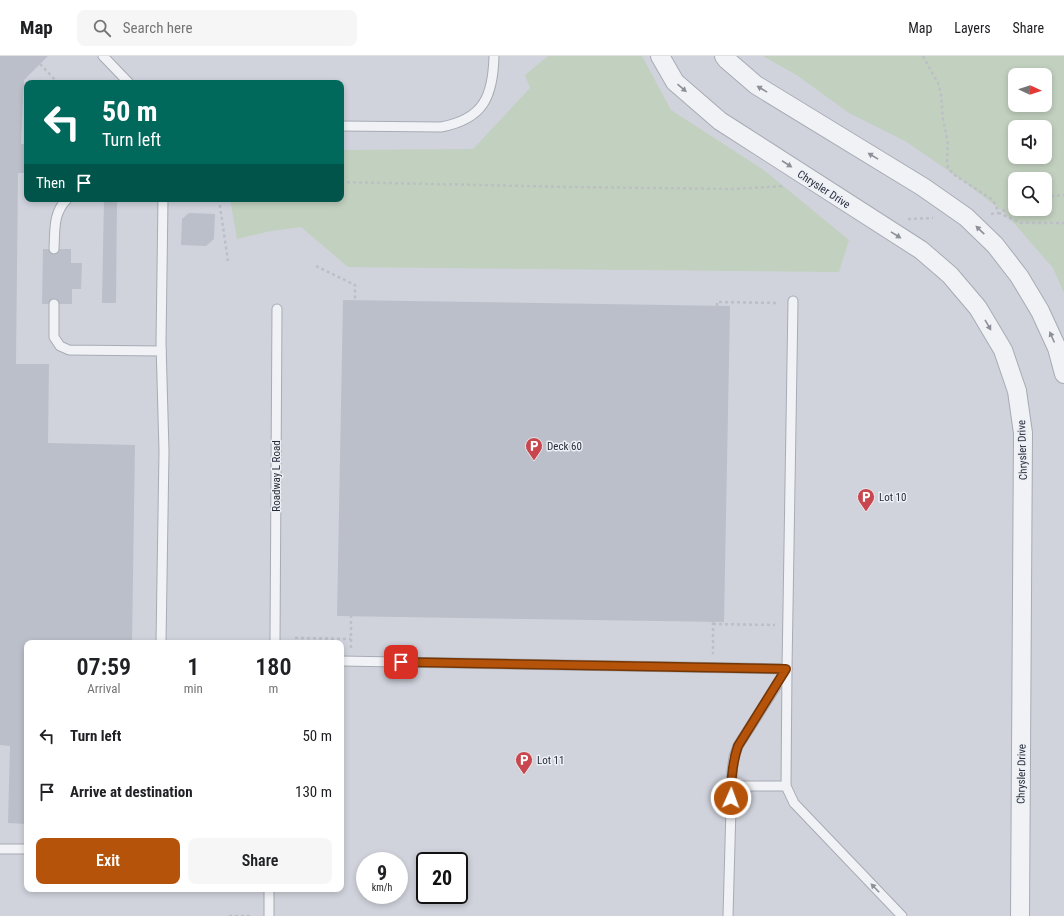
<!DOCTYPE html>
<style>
:root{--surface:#fff;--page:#f6f6f6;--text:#202124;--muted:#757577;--line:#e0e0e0;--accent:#b45309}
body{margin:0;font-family:"Roboto Condensed",sans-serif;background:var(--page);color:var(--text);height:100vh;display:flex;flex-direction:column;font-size:15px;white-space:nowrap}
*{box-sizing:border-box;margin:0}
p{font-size:13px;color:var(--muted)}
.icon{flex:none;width:22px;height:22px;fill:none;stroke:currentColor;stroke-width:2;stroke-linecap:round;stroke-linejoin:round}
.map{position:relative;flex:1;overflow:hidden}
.sheet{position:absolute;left:24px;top:584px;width:320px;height:252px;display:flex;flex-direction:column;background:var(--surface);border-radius:8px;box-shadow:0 2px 6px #0003}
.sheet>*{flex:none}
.guide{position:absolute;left:24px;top:24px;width:320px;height:122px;border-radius:8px;box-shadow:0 2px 6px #0003;background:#00695c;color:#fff;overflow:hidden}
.needle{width:26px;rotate:93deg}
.fabs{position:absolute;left:1008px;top:12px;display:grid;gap:8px}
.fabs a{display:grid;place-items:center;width:44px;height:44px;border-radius:8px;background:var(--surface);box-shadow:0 2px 6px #0003;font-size:20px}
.speed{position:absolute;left:356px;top:796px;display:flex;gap:8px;font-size:20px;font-weight:700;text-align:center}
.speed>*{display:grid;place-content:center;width:52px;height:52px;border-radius:50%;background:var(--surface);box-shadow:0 2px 6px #0003;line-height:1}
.speed small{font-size:10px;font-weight:400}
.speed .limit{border:2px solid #111;border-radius:6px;background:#fff;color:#111}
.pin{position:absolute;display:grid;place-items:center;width:34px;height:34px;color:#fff;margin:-17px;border-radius:8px;box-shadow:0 2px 6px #0006}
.me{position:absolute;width:44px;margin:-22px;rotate:2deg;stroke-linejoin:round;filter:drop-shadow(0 0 3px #0008)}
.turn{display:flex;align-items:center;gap:14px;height:84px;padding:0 12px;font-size:18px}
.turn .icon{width:52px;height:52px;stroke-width:2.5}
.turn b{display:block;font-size:28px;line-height:34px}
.then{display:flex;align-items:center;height:38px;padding:0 12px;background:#0003;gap:8px;font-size:15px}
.eta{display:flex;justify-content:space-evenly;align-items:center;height:68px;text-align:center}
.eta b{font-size:24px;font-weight:600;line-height:28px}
.button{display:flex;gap:8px;margin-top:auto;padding:8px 12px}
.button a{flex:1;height:46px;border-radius:8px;background:var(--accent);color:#fff;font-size:16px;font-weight:600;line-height:46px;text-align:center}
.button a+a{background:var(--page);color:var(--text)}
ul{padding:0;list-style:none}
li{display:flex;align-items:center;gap:12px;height:56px;padding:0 12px}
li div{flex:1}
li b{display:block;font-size:15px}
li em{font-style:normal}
header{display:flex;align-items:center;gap:24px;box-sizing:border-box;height:56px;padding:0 20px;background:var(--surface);border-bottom:1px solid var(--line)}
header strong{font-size:19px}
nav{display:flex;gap:22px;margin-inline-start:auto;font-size:14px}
.search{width:280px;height:36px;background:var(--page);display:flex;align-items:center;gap:10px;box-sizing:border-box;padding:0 14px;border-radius:8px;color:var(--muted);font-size:15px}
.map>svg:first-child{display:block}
.built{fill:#d0d3dc;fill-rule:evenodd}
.green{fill:#c2d0bf;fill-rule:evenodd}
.building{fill:#bbbfc9}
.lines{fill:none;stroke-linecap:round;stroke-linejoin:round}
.service-casing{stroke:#a7abb4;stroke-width:11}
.minor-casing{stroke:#a7abb4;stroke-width:20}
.path{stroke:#bcbfc5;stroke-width:2.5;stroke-dasharray:3 3;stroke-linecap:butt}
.service{stroke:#f0f2f5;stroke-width:9}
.minor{stroke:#f0f2f5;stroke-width:18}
.oneway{fill:#8c9099}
.route-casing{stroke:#753606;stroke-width:10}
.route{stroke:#b45309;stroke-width:7}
.labels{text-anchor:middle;stroke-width:3;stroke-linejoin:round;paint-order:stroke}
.street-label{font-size:11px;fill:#282d3d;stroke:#edf0f5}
.poi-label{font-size:11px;fill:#282d3d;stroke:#edf0f5;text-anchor:start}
</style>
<header>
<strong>Map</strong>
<div class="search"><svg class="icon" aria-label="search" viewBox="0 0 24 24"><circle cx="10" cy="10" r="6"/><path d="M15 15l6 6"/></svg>Search here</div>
<nav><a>Map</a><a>Layers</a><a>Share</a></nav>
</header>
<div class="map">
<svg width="1064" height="860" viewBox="0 0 1064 860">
<rect width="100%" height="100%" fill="#dee1e7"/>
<path class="built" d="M 0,0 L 1064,0 L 1064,860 L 0,860 ZM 1015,19 L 1045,19 L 1045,49 L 1015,49 ZM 27,27 L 341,27 L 341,143 L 27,143 ZM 1015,71 L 1045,71 L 1045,101 L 1015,101 ZM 1015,123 L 1045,123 L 1045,153 L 1015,153 ZM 27,587 L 341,587 L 341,833 L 27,833 ZM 365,805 L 399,805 L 399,839 L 365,839 ZM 425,805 L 459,805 L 459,839 L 425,839 Z"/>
<g class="green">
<path d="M 548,0 L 642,0 L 671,54 L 765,115 L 849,184 L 839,216 L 348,211 L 301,171 L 271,175 L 237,183 L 230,143 L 341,143 L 341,94 L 473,93 L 530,32 L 525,19 Z"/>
<path d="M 763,0 L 1064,0 L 1064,237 L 1053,212 L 1006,158 L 962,124 L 905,85 L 849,57 L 798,20 ZM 1015,19 L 1045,19 L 1045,49 L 1015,49 ZM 1015,71 L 1045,71 L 1045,101 L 1015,101 ZM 1015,123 L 1045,123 L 1045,153 L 1015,153 Z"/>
</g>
<g class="building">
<path d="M 0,0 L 48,0 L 24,24 L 21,88 L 27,88 L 27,111 L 26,111 L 26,117 L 18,117 L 16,308 L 49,308 L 48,387 L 135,389 L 132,587 L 27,587 L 27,768 L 8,767 L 10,690 L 0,689 Z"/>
<path d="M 104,143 L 117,143 L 116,247 L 102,247 Z"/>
<path d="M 189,157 L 215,158 L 214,183 L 206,190 L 181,189 L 182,163 Z"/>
<path d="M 43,193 L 71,193 L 71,207 L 82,207 L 81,233 L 72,233 L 72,248 L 42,248 Z"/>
<path d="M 343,244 L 730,250 L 724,566 L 337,560 Z"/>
</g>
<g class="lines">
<defs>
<g id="service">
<path d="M 103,0 L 129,27"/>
<path d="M 341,70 L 441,71 C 484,63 493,40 494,0"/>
<path d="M 54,193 C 55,174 53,157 67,143"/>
<path d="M 54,248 L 54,281 L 60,290 L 69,294 L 161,295"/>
<path d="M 161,587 L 164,395 L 161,287 L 163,143"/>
<path d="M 275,587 L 277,253"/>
<path d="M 341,605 L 787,613 L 786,730 L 794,747 L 902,860"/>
<path d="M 731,730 L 786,730"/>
<path d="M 0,793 L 27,793"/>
<path d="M 269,860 L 269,833"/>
<path d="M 728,860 L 732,715 L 734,701 L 738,690 L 787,613 L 793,245"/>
</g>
<g id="minor">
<path d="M 660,0 L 675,26 L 720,65 L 921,194 L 950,219 L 978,252 L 1003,294 L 1017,335 L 1023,377 L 1020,860"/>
<path d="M 724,0 L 727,4 L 756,29 L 923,131 L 966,161 L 995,189 L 1019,220 L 1040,255 L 1057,292 L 1064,318"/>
</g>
</defs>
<use href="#service" class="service-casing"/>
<use href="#minor" class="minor-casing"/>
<g class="path">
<path d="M 923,0 L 939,29 L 941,39 L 943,63 L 948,88 L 947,105 L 948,112 L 953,118 L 993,144 L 999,157 L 1021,167 L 1064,167"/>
<path d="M 40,8 L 58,27"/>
<path d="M 26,103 L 27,103"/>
<path d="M 341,126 L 570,131 L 735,133 L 784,130"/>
<path d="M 1045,141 L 1064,139"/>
<path d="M 219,143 L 228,205"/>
<path d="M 991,158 L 999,157 L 1015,149"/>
<path d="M 186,160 L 210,186"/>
<path d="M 908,163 L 933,162"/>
<path d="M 316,210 L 355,229 L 355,244"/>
<path d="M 717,250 L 717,246 L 779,247"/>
<path d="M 713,566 L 713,597 L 714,597"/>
<path d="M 713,568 L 775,569"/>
<path d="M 295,582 L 351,583"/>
<path d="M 351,592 L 351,560"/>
<path d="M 229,860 L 252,860"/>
</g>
<use href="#service" class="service"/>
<use href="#minor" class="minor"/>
</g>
<defs><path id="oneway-solid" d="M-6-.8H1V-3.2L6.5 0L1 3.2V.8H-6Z"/></defs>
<g class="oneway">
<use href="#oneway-solid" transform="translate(682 32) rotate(41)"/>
<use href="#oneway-solid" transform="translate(762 33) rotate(-149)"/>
<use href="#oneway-solid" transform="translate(873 100) rotate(-149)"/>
<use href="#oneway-solid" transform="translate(787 108) rotate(33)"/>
<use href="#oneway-solid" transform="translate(980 174) rotate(-136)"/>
<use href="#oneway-solid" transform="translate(896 179) rotate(32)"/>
<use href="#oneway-solid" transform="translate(988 269) rotate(60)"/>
<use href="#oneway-solid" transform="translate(1052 281) rotate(-114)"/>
<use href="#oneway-solid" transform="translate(875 832) rotate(-134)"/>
</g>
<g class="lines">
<defs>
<path id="route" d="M 401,606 L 786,613 L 738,690 C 732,707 731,724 731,742"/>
</defs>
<use href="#route" class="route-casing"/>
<use href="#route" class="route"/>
</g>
<defs>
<symbol id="parking-pin" viewBox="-11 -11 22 30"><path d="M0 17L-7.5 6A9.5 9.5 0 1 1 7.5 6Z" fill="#c8474e" stroke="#edf0f5"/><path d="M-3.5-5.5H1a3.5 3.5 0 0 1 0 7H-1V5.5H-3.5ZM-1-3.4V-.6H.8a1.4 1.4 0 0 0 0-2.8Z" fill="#fff"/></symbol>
</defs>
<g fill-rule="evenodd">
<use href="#parking-pin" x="524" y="380" width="20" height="27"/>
<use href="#parking-pin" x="856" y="431" width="20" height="27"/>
<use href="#parking-pin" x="514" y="694" width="20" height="27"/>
</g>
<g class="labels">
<g class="street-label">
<text transform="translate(824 133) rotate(33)" y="4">Chrysler Drive</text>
<text transform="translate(1022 394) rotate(-92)" y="4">Chrysler Drive</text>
<text transform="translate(276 420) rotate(-90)" y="4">Roadway L Road</text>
<text transform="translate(1021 718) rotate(-89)" y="4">Chrysler Drive</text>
</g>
<g class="poi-label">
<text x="547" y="394">Deck 60</text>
<text x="879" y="445">Lot 10</text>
<text x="537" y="708">Lot 11</text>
</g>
</g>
</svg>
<div class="fabs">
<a><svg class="needle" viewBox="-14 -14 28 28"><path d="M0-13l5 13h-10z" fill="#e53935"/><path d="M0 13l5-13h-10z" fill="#757577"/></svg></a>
<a><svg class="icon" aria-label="sound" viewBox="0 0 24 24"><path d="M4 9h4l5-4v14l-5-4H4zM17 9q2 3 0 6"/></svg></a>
<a><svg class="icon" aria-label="search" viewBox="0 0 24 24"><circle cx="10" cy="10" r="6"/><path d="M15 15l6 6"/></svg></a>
</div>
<div class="speed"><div>9<small>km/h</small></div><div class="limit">20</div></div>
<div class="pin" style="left:401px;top:606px;background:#d93025"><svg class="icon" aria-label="arrive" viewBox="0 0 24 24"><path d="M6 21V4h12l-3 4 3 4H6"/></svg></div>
<svg class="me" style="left:731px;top:742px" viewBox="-20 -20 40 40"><circle r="17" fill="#b45309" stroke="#fff" stroke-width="3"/><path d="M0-11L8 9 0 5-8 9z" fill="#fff"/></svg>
<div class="guide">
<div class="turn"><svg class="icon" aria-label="left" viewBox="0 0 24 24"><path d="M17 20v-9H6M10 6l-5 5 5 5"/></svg><div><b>50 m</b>Turn left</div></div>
<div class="then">Then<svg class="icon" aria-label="arrive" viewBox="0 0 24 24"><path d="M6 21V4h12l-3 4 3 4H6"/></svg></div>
</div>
<section class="sheet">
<div class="eta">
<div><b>07:59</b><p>Arrival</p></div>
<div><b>1</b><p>min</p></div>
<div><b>180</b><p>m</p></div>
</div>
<ul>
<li><svg class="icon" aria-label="left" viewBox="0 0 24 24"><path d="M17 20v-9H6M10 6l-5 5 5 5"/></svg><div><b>Turn left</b></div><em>50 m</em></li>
<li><svg class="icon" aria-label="arrive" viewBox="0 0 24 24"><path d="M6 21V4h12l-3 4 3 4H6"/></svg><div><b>Arrive at destination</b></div><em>130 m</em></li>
</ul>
<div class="button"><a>Exit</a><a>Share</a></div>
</section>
</div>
